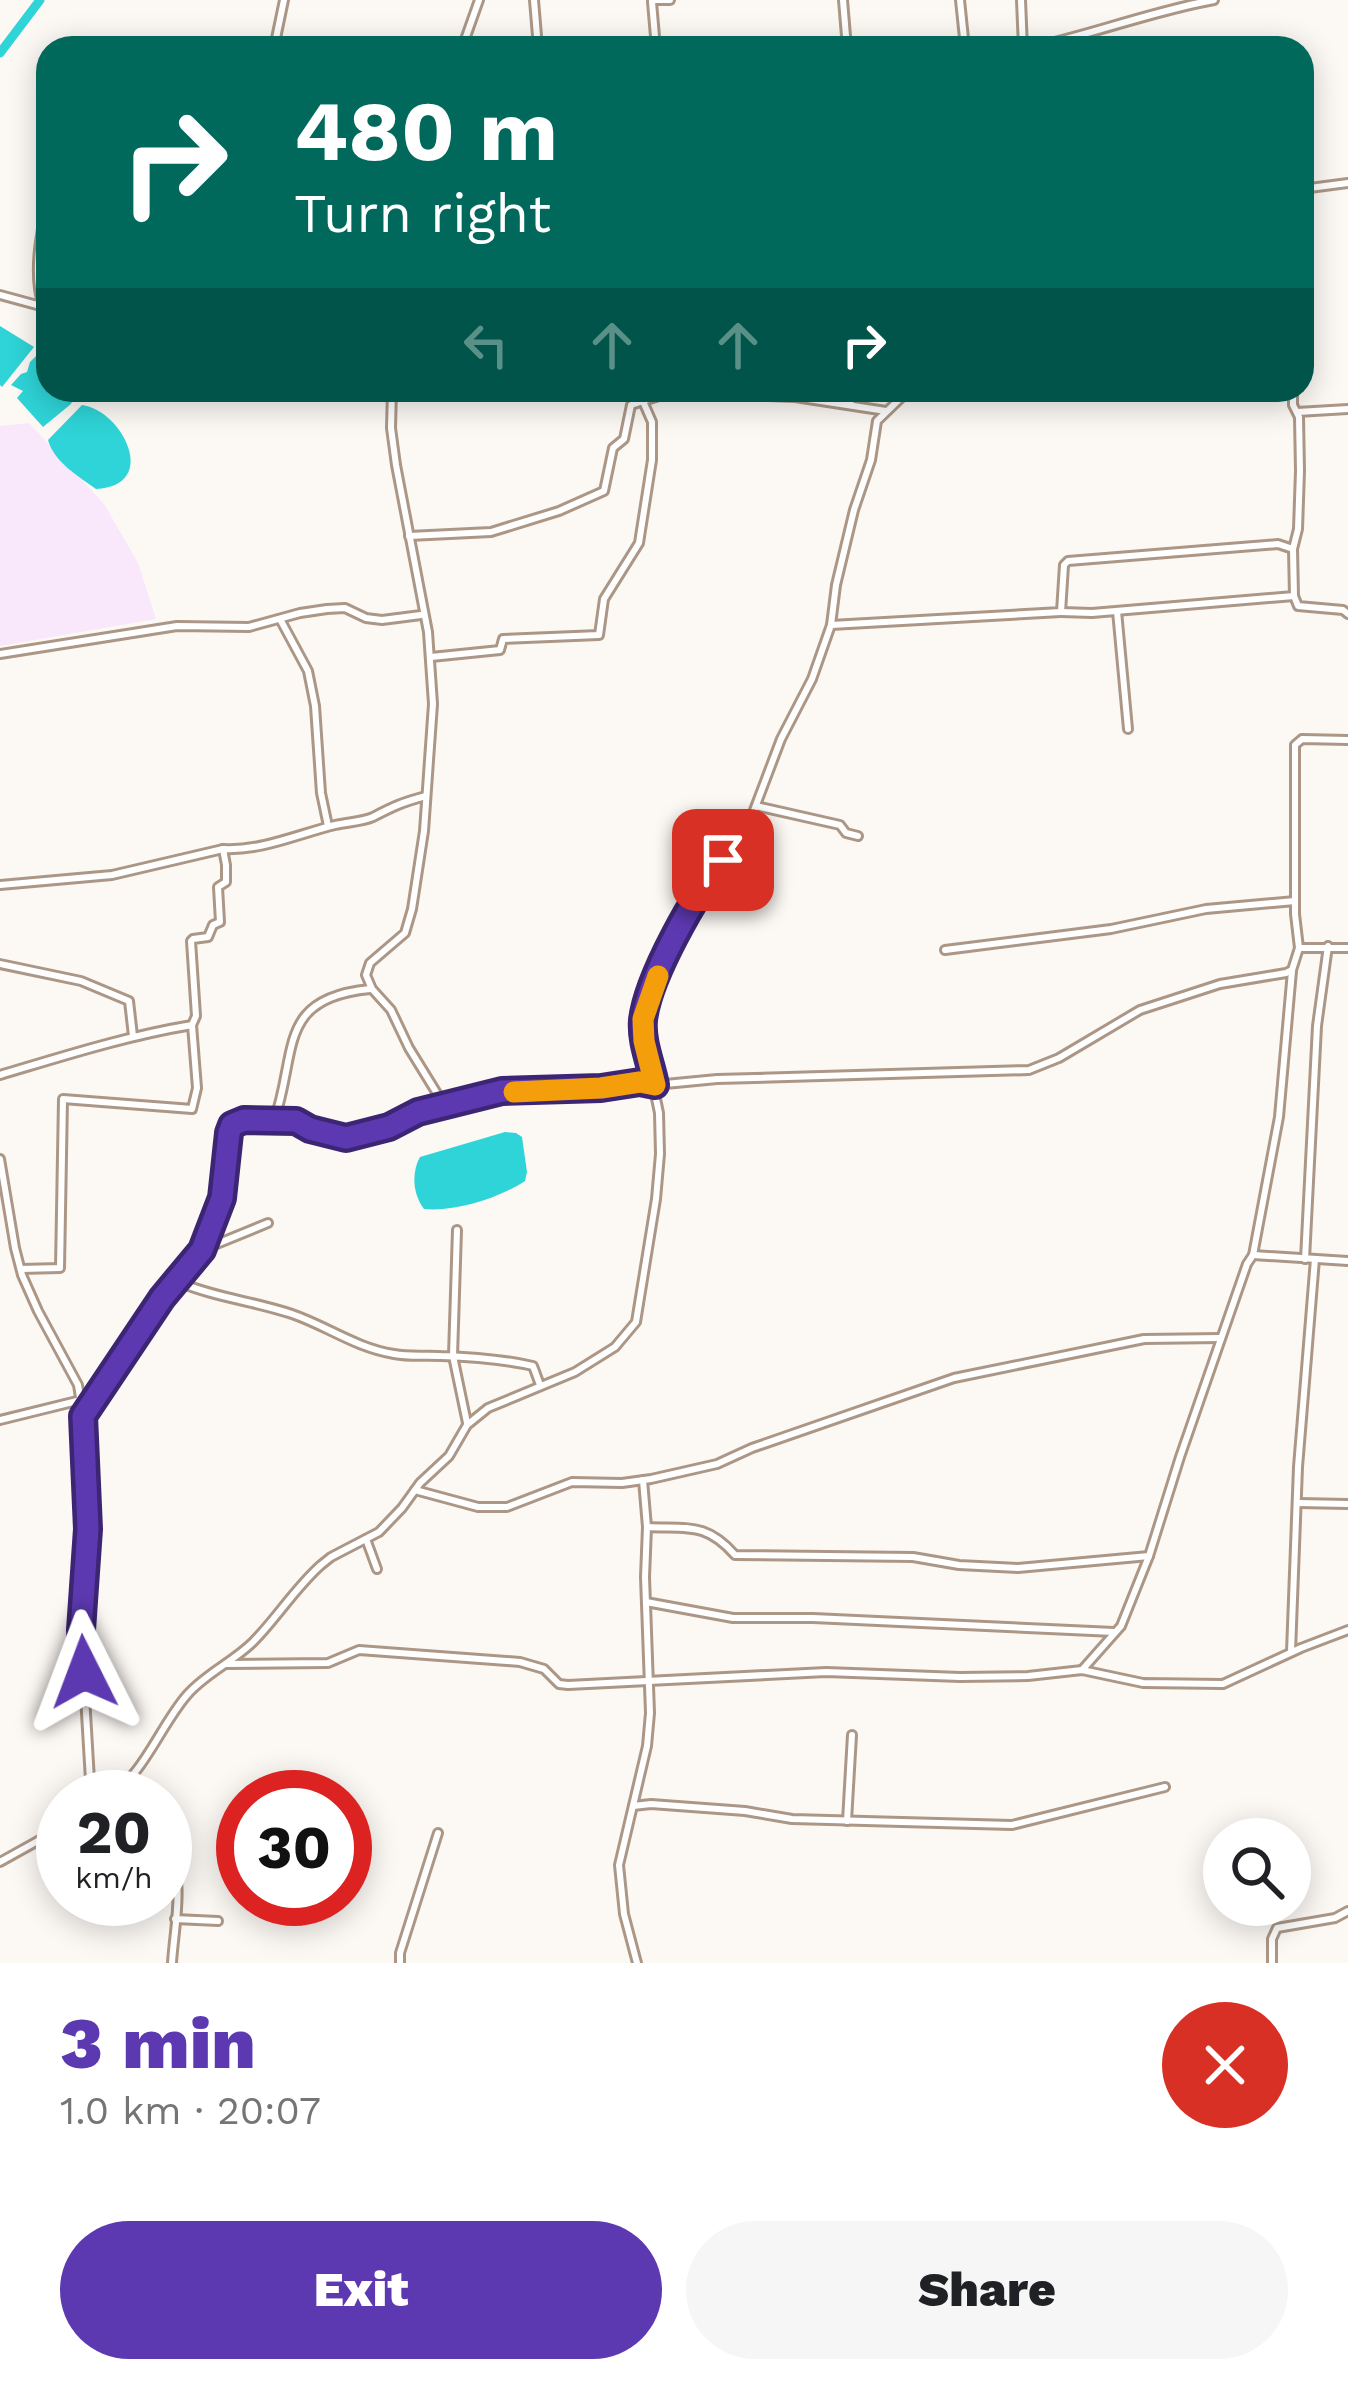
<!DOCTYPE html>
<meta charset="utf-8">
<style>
:root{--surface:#fff;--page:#f6f6f6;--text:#202124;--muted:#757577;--accent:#5d39b1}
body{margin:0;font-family:"Work Sans",sans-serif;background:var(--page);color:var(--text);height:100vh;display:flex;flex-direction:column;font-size:45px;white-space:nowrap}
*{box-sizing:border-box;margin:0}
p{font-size:39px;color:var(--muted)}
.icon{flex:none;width:66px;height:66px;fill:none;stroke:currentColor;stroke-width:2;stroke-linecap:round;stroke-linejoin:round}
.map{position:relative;height:1963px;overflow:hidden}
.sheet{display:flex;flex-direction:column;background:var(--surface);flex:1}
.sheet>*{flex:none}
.guide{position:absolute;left:36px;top:36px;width:1278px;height:366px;border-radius:36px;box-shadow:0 6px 30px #0003;background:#00695c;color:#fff;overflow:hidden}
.buttons{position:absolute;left:1203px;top:1818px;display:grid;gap:24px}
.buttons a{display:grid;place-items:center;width:108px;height:108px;border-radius:50%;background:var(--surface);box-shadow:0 6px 30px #0003;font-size:60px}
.speed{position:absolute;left:36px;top:1770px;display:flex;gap:24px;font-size:60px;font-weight:700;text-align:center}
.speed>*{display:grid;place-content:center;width:156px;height:156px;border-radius:50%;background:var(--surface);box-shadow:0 6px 30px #0003;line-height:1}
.speed small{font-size:30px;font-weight:400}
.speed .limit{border:18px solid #d22;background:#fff;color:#111}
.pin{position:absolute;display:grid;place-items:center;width:102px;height:102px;color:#fff;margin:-51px;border-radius:24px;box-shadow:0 6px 18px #0006}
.me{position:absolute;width:132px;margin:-66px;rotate:357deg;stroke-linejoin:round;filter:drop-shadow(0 0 9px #0008)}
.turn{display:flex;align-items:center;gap:42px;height:252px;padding:0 60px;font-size:54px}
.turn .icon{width:156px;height:156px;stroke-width:2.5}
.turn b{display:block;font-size:84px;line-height:102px}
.lanes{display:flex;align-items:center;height:114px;padding:0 60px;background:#0003;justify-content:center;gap:60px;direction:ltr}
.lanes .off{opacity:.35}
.round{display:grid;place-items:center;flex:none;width:126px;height:126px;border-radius:63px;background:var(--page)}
.overview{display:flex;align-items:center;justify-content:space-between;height:204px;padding:0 60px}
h1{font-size:72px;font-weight:800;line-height:90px;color:var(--accent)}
.cta{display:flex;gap:24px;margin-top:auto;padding:24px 60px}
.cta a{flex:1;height:138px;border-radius:72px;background:var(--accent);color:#fff;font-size:48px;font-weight:800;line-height:138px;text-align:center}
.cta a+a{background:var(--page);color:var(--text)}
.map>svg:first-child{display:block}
.industrial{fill:#f9e8fb}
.water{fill:#2ed4d7}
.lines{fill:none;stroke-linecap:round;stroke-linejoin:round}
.canal{stroke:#2ed4d7;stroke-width:9}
.street-casing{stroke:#ac9786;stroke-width:12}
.street{stroke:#fff;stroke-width:6}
.route-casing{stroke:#3c2573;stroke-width:30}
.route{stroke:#5d39b1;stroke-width:21}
.slow{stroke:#f59e0b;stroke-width:21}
</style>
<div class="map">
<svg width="1348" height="1963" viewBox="0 0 1348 1963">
<rect width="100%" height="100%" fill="#fcf8f4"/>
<path class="industrial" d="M 29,423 L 104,504 L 138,563 L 156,619 L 0,646 L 0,426 Z"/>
<g class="water">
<path d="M 0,326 L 34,347 L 2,387 L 0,385 Z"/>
<path d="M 47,345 L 48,390 L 77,390 L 71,404 L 43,427 L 17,398 L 23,391 L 11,385 L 21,374 L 27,372 L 30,362 Z"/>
<path d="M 82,405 C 122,410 161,486 96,489 C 78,476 54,462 48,440 Z"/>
<path d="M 505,1132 L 516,1133 L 522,1137 L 527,1172 L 525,1181 C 499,1198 456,1212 424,1209 C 413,1195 411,1173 420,1157 Z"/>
</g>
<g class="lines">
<path class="canal" d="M 0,53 L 40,0"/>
<defs>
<g id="street">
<path d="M 534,0 L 538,48"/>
<path d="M 652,0 L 670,0"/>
<path d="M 843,0 L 847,48"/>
<path d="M 960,0 L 965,48"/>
<path d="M 1021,0 L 1023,48"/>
<path d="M 652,2 L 656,48"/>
<path d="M 274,48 L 284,0"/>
<path d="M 462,48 L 479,0"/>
<path d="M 1029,48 C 1091,35 1152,11 1214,0"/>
<path d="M 1302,189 L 1348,183"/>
<path d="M 0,295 L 48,308"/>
<path d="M 43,307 C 32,272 41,232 48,198"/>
<path d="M 392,390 L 391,428 L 396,465 L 428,632 L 433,704 L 424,831 L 412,909 L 405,933 L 370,963 L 366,975 L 372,989 L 391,1010 L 409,1048 L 441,1100 L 448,1106"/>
<path d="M 850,404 L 853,390"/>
<path d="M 1297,412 L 1348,409"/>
<path d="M 409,536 L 491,532 L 559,511 L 604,491 L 613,448 L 624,439 L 631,405 L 671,392 L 795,397 L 886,411"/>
<path d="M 1293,549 L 1298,529 L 1300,471 L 1299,417 L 1293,405 L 1293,390"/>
<path d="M 1117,611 L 1128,729"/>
<path d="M 1061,612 L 1092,613 L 1294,596"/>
<path d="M 280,619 L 308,671 L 315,706 L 321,793 L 328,826"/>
<path d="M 831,625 L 1061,612 L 1064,565 L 1068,561 L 1278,544 L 1293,549 L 1294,596 L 1298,606 L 1343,610 L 1348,614"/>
<path d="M 0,654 L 177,626 L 249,627 L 300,613 L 327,609 L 345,608 L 366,618 L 382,620 L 421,615"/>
<path d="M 431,657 L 500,650 L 503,639 L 599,635 L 604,599 L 639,543 L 652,460 L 652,422 L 642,399"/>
<path d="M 756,806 L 840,825 L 846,833 L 858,836"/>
<path d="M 0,885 L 112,875 L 223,849 C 262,851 298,834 335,825 C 347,822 362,822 373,817 C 394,806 403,802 426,796"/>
<path d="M 1299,948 L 1295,914 L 1295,745 L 1302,739 L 1348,740"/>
<path d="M 945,950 L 1111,929 L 1206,909 L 1295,901"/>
<path d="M 0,964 L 81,981 L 129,1001 L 133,1036"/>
<path d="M 0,1075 C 64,1056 126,1036 192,1025 L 196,1016 L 191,941 L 193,939 L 208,937 L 213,925 L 220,922 L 218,887 L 226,882 L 226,865 L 223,849"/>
<path d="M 274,1121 L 296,1121 L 329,1135 L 345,1138 L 389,1127 L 418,1112 L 502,1091 L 601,1088 L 640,1082 L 655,1085 L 717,1079 L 1029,1070 L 1059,1058 L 1140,1010 L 1220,984 L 1286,973 L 1292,970 L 1299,948 L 1348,948"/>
<path d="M 0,1159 L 15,1248 L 22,1275 L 38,1311 L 78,1385 L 83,1416 L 88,1529 L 81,1629 L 91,1797"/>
<path d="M 457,1230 L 453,1356 L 467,1423"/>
<path d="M 202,1250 L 268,1223"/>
<path d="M 1253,1255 L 1348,1261"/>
<path d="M 1305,1259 L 1317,1026 L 1328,946"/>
<path d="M 21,1269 L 60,1268 L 63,1099 L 192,1109 L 197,1088 L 192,1025"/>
<path d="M 176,1281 C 213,1297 253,1301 292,1314 C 327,1326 356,1348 394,1354 C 410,1357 425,1355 441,1356 C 471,1357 503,1359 533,1366 L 540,1385"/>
<path d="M 85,1413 L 162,1298 L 202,1250 L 222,1198 L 229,1134 L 233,1125 L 244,1121 L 274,1121 C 298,1052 276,998 370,989"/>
<path d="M 0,1420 L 81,1400"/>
<path d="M 415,1490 L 478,1507 L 507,1507 L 572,1482 L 622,1483 L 651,1479 L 717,1464 L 752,1448 L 954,1378 L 1144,1339 L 1221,1338"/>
<path d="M 1298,1503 L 1348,1504"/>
<path d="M 647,1527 C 688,1529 706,1522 735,1555 L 913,1557 L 959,1565 L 1018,1568 L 1149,1556"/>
<path d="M 366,1539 L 377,1569"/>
<path d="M 646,1602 L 733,1618 L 813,1618 L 1114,1632"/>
<path d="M 1291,1652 L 1298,1467 L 1315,1259"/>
<path d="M 226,1664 L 328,1663 L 359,1650 L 520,1662 L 544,1669 L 559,1684 L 568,1685 L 826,1672 L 960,1677 L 1028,1676 L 1082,1670 L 1143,1683 L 1223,1684 L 1301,1648 L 1348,1630"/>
<path d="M 1082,1670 L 1121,1626 L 1149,1556 L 1180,1457 L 1247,1264 L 1253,1255 L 1279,1117 L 1292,971"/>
<path d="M 108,1797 C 144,1775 160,1726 187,1695 C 206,1673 233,1662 253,1642 C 277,1618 295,1588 321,1565 L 331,1557 L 379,1532 L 402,1508 L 420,1483 L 449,1456 L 467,1425 L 488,1408 L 575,1372 L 615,1347 L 636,1322 L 656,1199 L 660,1154 L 659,1113 L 644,1041 L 643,1019 L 662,964 L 701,887 L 745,834 L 781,739 L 812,679 L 831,625 L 836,585 L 854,510 L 871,460 L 877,421 L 909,390"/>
<path d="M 633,1806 L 651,1804 L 745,1811 L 792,1819 L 1012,1825 L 1165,1787"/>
<path d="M 847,1821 L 852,1735"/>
<path d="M 165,1844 C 187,1875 174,1927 172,1963"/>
<path d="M 0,1862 L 63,1827"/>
<path d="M 175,1919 L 218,1921"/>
<path d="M 400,1963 L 400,1953 L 438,1833"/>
<path d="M 637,1963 L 624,1914 L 619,1865 L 647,1746 L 650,1713 L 645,1577 L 647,1527 L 643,1480"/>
<path d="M 1272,1963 L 1272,1939 L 1277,1928 L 1335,1918 L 1348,1911"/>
</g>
</defs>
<use href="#street" class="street-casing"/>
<use href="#street" class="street"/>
</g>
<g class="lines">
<defs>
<path id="route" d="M 84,1672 L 81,1630 L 88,1529 L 83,1416 L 162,1298 L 202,1250 L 222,1198 L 229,1133 L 232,1125 L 244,1120 L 296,1121 L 310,1129 L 346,1138 L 389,1127 L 418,1112 L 502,1091 L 601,1088 L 640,1082 L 655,1085 C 651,1064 641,1042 643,1020 C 648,977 695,894 723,860"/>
</defs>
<use href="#route" class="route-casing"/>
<use href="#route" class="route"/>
<path class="slow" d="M 514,1092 L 601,1088 L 640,1082 L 655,1085 L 644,1041 L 643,1019 L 658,976"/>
</g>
</svg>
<div class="buttons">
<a><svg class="icon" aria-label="search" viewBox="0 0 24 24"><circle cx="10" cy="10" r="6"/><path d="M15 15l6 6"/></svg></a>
</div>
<div class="speed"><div>20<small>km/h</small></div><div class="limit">30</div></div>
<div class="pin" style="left:723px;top:860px;background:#d93025"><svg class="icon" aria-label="arrive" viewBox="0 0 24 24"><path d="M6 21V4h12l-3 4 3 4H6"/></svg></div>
<svg class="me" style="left:84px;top:1672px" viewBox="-20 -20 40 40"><path d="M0-17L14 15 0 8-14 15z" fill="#5d39b1" stroke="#fff" stroke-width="4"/></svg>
<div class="guide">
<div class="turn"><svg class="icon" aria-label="right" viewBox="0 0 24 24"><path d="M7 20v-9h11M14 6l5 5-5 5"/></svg><div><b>480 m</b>Turn right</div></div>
<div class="lanes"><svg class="icon off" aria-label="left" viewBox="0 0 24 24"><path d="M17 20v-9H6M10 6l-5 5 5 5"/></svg><svg class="icon off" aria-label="ahead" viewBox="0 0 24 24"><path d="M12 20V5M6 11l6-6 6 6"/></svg><svg class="icon off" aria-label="ahead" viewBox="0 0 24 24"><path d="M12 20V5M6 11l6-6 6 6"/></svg><svg class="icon" aria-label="right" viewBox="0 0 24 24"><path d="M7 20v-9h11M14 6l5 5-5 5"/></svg></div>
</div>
</div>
<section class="sheet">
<div class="overview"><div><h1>3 min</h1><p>1.0 km · 20:07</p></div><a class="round" style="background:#d93025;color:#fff"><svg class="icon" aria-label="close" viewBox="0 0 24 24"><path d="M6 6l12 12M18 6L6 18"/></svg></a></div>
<div class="cta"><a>Exit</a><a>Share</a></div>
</section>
